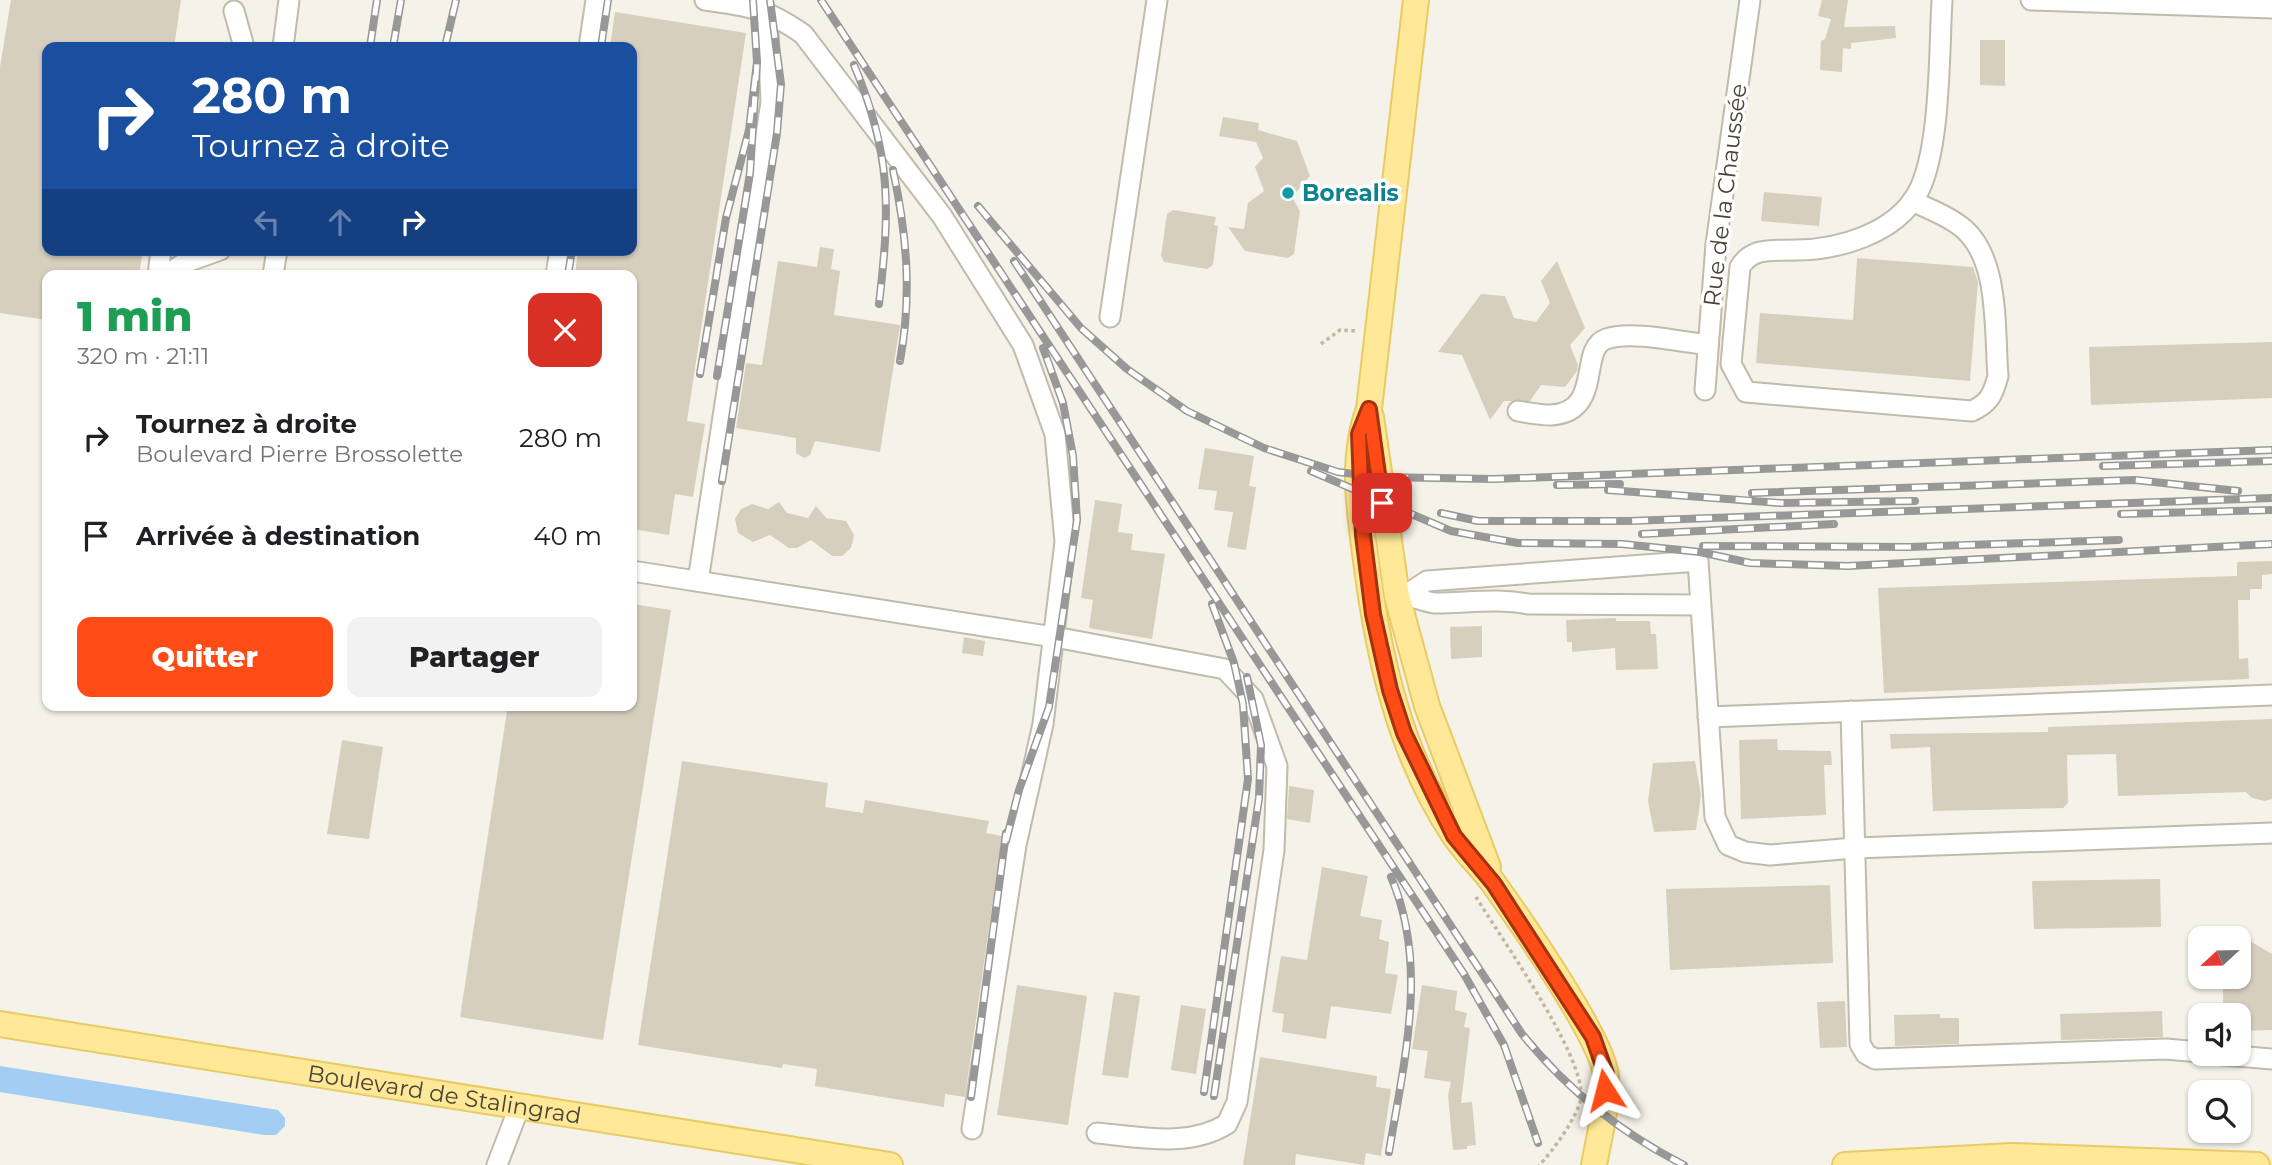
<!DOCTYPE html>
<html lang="fr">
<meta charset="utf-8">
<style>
:root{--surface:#fff;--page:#f2f2f2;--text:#202124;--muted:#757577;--accent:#ff4b16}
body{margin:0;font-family:Montserrat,sans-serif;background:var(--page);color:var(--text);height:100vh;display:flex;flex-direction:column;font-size:26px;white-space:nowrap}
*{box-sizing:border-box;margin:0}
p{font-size:23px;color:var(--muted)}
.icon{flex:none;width:38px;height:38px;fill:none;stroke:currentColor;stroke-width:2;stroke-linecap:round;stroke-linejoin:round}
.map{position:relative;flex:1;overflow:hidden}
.drawer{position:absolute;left:42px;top:270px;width:595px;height:441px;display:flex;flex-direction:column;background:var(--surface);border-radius:14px;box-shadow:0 2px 5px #0004}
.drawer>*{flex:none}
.top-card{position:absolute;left:42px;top:42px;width:595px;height:214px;border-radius:14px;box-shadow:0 2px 5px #0004;background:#1a4fa0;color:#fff;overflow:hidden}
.needle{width:46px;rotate:248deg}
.fabs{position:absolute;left:2188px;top:926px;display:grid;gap:14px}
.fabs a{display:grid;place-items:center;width:63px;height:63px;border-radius:14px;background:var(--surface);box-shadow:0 2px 5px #0004;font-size:35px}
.pin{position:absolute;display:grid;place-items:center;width:60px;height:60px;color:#fff;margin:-30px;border-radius:14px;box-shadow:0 4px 10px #0006}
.me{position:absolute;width:77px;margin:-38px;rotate:351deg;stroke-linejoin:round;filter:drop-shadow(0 0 5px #0008)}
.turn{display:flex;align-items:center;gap:24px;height:147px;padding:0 35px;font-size:32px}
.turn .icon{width:91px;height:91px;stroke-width:2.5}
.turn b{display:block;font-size:49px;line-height:60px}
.lanes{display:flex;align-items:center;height:66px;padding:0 35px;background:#0003;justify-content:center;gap:35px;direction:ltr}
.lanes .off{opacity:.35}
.round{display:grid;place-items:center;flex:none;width:74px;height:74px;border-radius:14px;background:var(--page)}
.overview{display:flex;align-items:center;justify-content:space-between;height:119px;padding:0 35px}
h1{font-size:42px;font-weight:800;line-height:52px;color:#1e9e55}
.cta{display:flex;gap:14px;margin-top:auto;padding:14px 35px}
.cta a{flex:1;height:80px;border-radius:14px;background:var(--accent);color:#fff;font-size:28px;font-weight:800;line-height:80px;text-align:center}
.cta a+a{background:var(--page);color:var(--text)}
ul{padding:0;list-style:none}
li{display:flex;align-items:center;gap:21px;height:98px;padding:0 35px}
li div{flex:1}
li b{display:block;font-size:26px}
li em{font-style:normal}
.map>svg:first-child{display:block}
.water{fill:#a4cdf3}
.building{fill:#d7cfbe}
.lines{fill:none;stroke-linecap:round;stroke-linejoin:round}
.minor-casing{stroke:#c1bbab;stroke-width:23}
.major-casing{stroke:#e9cb64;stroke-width:28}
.path{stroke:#c4b89c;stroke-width:3.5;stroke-dasharray:3.5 3.5;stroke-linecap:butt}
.minor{stroke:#fff;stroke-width:19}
.major{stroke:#ffe998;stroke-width:24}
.rail-casing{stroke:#989898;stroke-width:8}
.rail{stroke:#fff;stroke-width:5;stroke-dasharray:16;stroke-linecap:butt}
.route-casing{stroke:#a6310e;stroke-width:18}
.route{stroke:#ff4b16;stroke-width:12}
.culture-dot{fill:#0f9aa8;stroke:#fff;stroke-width:2.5}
.labels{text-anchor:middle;stroke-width:7;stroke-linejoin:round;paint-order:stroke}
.culture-label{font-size:23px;font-weight:bold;fill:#0d838f;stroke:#fff;text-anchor:start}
.street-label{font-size:23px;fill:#494437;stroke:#fff}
</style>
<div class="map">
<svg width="2272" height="1165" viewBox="0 0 2272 1165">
<rect width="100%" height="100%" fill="#f5f2e9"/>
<path class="water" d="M 0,1066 L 278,1110 L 285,1118 L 285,1126 L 276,1135 L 264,1135 L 0,1092 Z"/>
<g class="building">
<path d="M 11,0 L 181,0 L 174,47 L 47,47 L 47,250 L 143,250 L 139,275 L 47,275 L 47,320 L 0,313 L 0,67 Z"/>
<path d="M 1822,0 L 1848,0 L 1844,27 L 1895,26 L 1896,38 L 1851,43 L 1851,49 L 1843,48 L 1842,72 L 1820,70 L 1821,41 L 1825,39 L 1831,19 L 1818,16 Z"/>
<path d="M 615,12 L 746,33 L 687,421 L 705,424 L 693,497 L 675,494 L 669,535 L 632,529 L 632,275 L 575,275 L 578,250 L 632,250 L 632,47 L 610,47 Z"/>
<path d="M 1980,40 L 2005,40 L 2005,86 L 1980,85 Z"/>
<path d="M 1223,117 L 1259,123 L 1258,130 L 1297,141 L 1310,176 L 1292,197 L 1300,211 L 1294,254 L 1288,258 L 1245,251 L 1228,227 L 1244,229 L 1248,203 L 1264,191 L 1255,167 L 1263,158 L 1256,142 L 1219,136 Z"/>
<path d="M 1764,192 L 1822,197 L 1819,226 L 1761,221 Z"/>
<path d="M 1173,210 L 1216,217 L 1214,225 L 1218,226 L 1213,265 L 1207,269 L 1164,262 L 1161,256 L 1167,214 Z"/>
<path d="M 820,247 L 834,249 L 831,269 L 840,271 L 834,315 L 900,325 L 880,452 L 815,441 L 810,455 L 804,458 L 796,453 L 796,438 L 736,428 L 746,363 L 762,365 L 778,261 L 817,267 Z"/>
<path d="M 1857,258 L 1973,267 L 1978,282 L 1970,381 L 1756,363 L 1760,313 L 1853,320 Z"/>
<path d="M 1557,261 L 1585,328 L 1570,345 L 1578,365 L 1577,371 L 1565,387 L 1541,385 L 1530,401 L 1504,401 L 1490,420 L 1462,355 L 1438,352 L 1481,294 L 1505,296 L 1514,318 L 1536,322 L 1550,303 L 1541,281 Z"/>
<path d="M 2272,342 L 2272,398 L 2091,405 L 2089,347 Z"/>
<path d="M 1205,448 L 1254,456 L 1249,486 L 1256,487 L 1246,550 L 1227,547 L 1233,512 L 1214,510 L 1217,491 L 1198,489 Z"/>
<path d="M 1095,500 L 1122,504 L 1118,532 L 1133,534 L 1131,550 L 1165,554 L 1152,639 L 1089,628 L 1093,600 L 1081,598 Z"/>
<path d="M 779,502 L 787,513 L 808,518 L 816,506 L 826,518 L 846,521 L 854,535 L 851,548 L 842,556 L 832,556 L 811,540 L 797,548 L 789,548 L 770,535 L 753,542 L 738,533 L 735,519 L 741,509 L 752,504 L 768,509 Z"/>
<path d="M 2272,561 L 2272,574 L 2262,575 L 2262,589 L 2250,589 L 2250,600 L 2238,600 L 2239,659 L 2248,658 L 2249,679 L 1884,693 L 1878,588 L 2237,576 L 2237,562 Z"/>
<path d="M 632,604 L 671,610 L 603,1040 L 460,1017 L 508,705 L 632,705 Z"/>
<path d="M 1616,618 L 1616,621 L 1650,621 L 1651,634 L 1656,634 L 1658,669 L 1616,670 L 1615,648 L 1572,652 L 1572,642 L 1567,642 L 1566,620 Z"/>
<path d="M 1482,626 L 1482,657 L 1451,659 L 1450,627 Z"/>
<path d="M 964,637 L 985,641 L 983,656 L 962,653 Z"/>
<path d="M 2272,719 L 2272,799 L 2265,801 L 2252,798 L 2246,792 L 2118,796 L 2116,754 L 2067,755 L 2068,803 L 2063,808 L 1933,811 L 1930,747 L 1891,749 L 1890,734 L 2048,732 L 2048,727 Z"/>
<path d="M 1777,739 L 1778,750 L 1831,751 L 1832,765 L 1824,765 L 1826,815 L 1741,819 L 1739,740 Z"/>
<path d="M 342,740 L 383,747 L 369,839 L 327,834 Z"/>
<path d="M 682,761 L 828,783 L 825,807 L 863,813 L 865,800 L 989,821 L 986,833 L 1002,836 L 965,1097 L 945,1094 L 944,1107 L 815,1086 L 817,1069 L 783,1064 L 782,1068 L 638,1045 Z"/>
<path d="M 1695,761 L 1701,795 L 1696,830 L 1654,832 L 1648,801 L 1653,763 Z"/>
<path d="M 1289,786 L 1314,790 L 1310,823 L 1287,819 Z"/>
<path d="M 1322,867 L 1368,876 L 1360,916 L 1382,920 L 1379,939 L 1389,942 L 1385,973 L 1398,975 L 1391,1014 L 1331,1006 L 1326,1039 L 1282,1032 L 1284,1014 L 1272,1012 L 1281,956 L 1307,960 Z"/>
<path d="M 2160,879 L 2161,927 L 2034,929 L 2032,881 Z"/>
<path d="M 1830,885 L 1833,963 L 1670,970 L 1666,889 Z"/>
<path d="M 2238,934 L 2272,954 L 2272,1030 L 2238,1031 L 2238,1015 L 2223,1015 L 2223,988 L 2238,987 Z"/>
<path d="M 1017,985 L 1087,996 L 1068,1125 L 997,1115 Z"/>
<path d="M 1422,985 L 1457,991 L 1455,1010 L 1467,1013 L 1464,1027 L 1470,1028 L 1461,1103 L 1472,1102 L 1476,1145 L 1467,1146 L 1467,1149 L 1453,1150 L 1448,1095 L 1451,1082 L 1424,1078 L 1428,1051 L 1412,1049 Z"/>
<path d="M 1114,992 L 1140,996 L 1128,1078 L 1102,1075 Z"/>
<path d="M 1845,1001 L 1847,1047 L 1820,1048 L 1817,1002 Z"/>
<path d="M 1181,1005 L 1206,1009 L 1196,1074 L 1171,1070 Z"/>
<path d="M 2162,1011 L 2163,1037 L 2061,1040 L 2060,1014 Z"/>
<path d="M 1940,1014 L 1940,1018 L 1959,1018 L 1959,1044 L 1895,1046 L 1894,1015 Z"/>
<path d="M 1260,1057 L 1377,1076 L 1376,1087 L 1391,1089 L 1381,1156 L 1366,1153 L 1364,1165 L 1296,1154 L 1295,1165 L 1243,1165 Z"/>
</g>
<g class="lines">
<defs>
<g id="minor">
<path d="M 705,0 C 750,6 765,8 803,34 L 942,216 L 1023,345 L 1055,434 L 1065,542 L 1043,724 L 1016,845 L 972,1129"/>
<path d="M 2031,0 L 2272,8"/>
<path d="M 234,11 L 244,47"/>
<path d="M 283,47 L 289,0"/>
<path d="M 589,47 L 596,0"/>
<path d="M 1912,201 C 1927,208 1943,214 1956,223 C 2001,251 1994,329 1998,376 C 1993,395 1989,403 1972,411 L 1746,392 L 1731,364 L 1740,267 C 1753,246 1774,251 1796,250 C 1839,250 1895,233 1917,194 C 1941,152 1939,51 1942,0"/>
<path d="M 158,275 L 161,250"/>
<path d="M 167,275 L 184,263 L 220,250"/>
<path d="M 273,275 L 277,250"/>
<path d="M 556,275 L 560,250"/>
<path d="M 1110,317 L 1157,0"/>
<path d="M 1705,390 L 1716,244 L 1750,0"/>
<path d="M 1518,411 C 1529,413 1540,415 1551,415 C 1604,412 1578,349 1606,339 C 1630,330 1682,342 1708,345"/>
<path d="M 632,571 L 1060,638 L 1225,669 L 1253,699 L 1277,766 L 1274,850 L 1237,1102 L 1227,1124 C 1189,1148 1140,1137 1097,1133"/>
<path d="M 698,581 L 771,102 L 768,32 L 762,1"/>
<path d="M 1406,595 L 1427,581 L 1698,561 L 1715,817 L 1728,845 L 1745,852 L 1770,855 L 1855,848 L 2272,833"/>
<path d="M 1398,596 C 1411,594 1422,602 1435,603 C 1467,603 1497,598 1528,604 L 1700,605"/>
<path d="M 1851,711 L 1860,1044 L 1866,1054 L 1875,1059 L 2166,1049 L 2200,1052"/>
<path d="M 1708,717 L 2272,695"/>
<path d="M 2212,1054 L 2272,1059"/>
<path d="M 497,1165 L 520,1105"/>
</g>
<g id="major">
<path d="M 1416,0 L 1369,409 C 1351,457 1359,510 1366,560 C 1378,656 1400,754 1454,835 C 1466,853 1482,867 1494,884 C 1519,919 1603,1039 1606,1076 C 1608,1105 1599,1137 1594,1165"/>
<path d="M 1371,417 L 1397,596 L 1427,706 L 1488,867"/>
<path id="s1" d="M 0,1024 L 890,1165"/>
<path d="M 1845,1165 L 2012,1156 L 2257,1165"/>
</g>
</defs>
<use href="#minor" class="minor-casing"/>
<use href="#major" class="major-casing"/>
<g class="path">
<path d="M 1321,344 L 1340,330 L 1358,331"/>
<path d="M 1476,897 C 1499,935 1585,1056 1581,1097 C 1580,1113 1552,1153 1539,1165"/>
</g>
<use href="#minor" class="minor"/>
<use href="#major" class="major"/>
<defs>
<g id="rail">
<path d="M 753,0 L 757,62"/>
<path d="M 821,0 L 1464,974 L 1504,1045 L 1538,1143"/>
<path d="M 370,47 L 377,0"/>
<path d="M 393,47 L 401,0"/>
<path d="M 445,47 L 456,0"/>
<path d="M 601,47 L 608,0"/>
<path d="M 854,65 C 892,155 890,209 879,304"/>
<path d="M 893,170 C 907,235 912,295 900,361"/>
<path d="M 978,206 L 1081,328 L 1127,369 L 1187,411 L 1264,448 L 1338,472 L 1379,477 L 1494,479 L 2272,450"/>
<path d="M 1014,261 L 1522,1034 C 1568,1090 1619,1132 1684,1165"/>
<path d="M 568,275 L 572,250"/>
<path d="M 700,374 L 726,218 L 749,130 L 757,62 L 750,173 L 717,376"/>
<path d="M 2103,466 L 2272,461"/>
<path d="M 1311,471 L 1451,531 L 1518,543 L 1622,544 L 1700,552 L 1750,563 L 1848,566 L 2272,544"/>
<path d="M 722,481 L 777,133 L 781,84 L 770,0"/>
<path d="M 1557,485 L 1620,484"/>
<path d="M 1608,490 L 1781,503 L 1915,501"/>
<path d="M 1752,493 L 2135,480 L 2238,491"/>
<path d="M 1441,513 L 1478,521 L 1629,521 L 2272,498"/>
<path d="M 2121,514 L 2272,510"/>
<path d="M 1642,534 L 1834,524"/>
<path d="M 1703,546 L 1909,547 L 2119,540"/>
<path d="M 1006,841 L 1019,790 L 1049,707 L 1077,520 L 1073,456 L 1063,403 L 1043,348"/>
<path d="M 1204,1092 L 1248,779 L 1243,704 L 1234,663 L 1212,604"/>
<path d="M 1214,1096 L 1259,798 L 1261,745 L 1247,677"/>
<path d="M 971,1097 L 1006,833"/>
<path d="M 1389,1152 C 1404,1061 1429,965 1391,877"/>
</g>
</defs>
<use href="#rail" class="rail-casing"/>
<use href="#rail" class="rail"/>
</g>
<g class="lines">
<defs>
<path id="route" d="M 1382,503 L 1369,409 L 1359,434 L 1363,535 L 1373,614 L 1390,690 L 1404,733 L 1454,836 L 1494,884 L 1593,1037 L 1606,1074 L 1605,1090"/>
</defs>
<use href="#route" class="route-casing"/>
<use href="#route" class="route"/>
</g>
<circle class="culture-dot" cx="1288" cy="193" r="7"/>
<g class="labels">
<g class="culture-label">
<text x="1302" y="201">Borealis</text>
</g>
<g class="street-label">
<text transform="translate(1725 195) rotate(-83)" y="8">Rue de la Chaussée</text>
<text dy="8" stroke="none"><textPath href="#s1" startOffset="450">Boulevard de Stalingrad</textPath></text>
</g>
</g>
</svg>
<div class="fabs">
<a><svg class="needle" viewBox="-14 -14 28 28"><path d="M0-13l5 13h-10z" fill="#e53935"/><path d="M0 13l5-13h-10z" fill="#757577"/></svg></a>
<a><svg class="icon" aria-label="sound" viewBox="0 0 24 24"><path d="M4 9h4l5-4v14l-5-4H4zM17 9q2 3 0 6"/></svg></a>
<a><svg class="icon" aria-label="search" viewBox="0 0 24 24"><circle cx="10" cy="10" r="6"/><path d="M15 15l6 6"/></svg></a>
</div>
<div class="pin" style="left:1382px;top:503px;background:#d93025"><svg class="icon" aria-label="arrive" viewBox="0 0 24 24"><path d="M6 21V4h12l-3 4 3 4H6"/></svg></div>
<svg class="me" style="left:1605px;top:1090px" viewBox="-20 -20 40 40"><path d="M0-17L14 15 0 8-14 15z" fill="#ff4b16" stroke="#fff" stroke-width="4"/></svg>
<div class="top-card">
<div class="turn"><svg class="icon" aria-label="right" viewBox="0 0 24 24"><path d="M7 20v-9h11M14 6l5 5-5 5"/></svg><div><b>280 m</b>Tournez à droite</div></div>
<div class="lanes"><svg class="icon off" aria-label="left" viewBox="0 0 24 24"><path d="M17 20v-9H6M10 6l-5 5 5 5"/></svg><svg class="icon off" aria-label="ahead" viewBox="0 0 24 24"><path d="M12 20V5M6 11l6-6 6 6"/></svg><svg class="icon" aria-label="right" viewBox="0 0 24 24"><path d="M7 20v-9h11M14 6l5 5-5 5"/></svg></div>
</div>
<section class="drawer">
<div class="overview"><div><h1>1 min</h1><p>320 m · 21:11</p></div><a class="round" style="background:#d93025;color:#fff"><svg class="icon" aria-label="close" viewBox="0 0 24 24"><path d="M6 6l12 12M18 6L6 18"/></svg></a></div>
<ul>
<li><svg class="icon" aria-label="right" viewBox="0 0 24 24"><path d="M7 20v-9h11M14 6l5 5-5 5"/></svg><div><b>Tournez à droite</b><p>Boulevard Pierre Brossolette</p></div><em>280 m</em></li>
<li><svg class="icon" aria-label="arrive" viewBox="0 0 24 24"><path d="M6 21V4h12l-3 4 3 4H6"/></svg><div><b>Arrivée à destination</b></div><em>40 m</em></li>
</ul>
<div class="cta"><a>Quitter</a><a>Partager</a></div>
</section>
</div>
